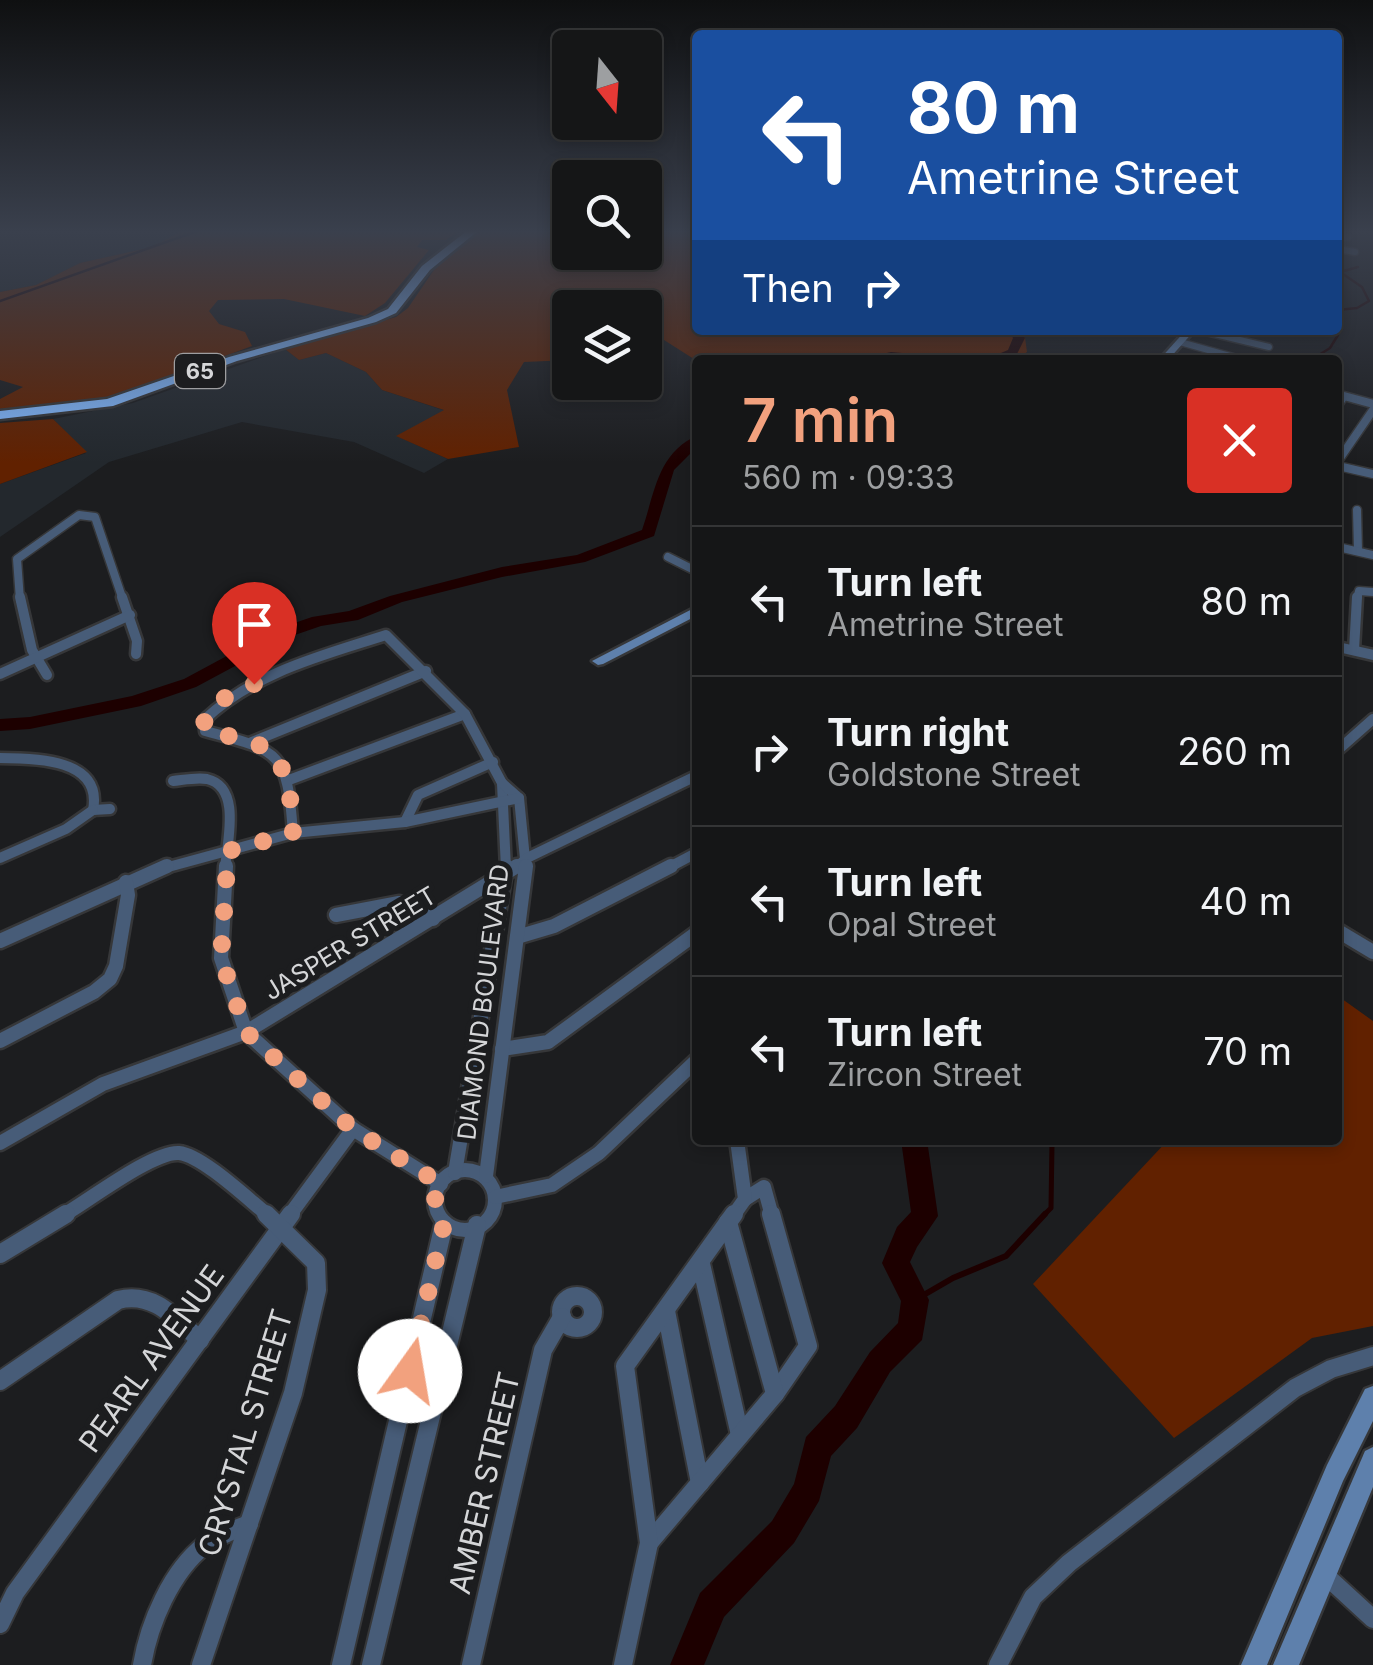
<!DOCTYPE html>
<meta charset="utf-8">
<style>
:root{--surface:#151617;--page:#222324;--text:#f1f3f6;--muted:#9d9fa1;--line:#343536;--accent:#f2a17e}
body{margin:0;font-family:Inter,sans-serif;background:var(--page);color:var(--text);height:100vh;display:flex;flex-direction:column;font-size:38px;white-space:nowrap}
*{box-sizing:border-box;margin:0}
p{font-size:32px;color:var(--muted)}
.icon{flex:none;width:55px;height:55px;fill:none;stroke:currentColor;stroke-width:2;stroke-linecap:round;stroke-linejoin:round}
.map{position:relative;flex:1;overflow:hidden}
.side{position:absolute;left:692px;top:355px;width:650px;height:790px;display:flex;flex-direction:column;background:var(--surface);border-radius:10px;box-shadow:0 5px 15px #0003,0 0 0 2px var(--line)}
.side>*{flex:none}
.guide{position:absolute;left:692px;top:30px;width:650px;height:305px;border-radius:10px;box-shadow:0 5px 15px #0003,0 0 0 2px var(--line);background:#1a4fa0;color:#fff;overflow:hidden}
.needle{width:65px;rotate:163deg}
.tools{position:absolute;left:552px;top:30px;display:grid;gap:20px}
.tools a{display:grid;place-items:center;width:110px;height:110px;border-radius:10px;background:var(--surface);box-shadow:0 5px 15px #0003,0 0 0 2px var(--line);font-size:50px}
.pin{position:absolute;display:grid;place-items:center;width:85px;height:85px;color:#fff;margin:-102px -42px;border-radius:50% 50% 50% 0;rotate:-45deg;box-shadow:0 0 10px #0007}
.pin .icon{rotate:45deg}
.me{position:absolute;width:110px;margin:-55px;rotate:13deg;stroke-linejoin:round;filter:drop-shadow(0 0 8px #0008)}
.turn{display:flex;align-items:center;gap:35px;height:210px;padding:0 50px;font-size:45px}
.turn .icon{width:130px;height:130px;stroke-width:2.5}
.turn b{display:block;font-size:70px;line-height:85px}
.then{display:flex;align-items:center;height:95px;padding:0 50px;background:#0003;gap:20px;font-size:38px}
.round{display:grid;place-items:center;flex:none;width:105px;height:105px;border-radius:10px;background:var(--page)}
.summary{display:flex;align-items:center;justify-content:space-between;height:170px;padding:0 50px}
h1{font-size:60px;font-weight:600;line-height:75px;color:var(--accent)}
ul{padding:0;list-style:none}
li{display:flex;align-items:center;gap:30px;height:150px;padding:0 50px;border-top:2px solid var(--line)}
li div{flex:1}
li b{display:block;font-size:38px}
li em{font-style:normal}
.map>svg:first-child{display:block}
.built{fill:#23282d}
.green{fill:#612100}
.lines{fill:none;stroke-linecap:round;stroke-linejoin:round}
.stream-far2{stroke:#1d0000;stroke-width:2.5}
.stream-far1{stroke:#1d0000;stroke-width:5}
.stream{stroke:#1d0000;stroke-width:6}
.river{fill:#1d0000;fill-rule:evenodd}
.street-far4-casing{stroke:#363739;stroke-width:9}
.street-far3-casing{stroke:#363739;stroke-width:11}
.street-far2-casing{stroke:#363739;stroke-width:15}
.street-far1-casing{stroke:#363739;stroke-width:19}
.street-casing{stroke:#363739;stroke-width:22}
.secondary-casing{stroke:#363739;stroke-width:5}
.highway-casing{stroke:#363739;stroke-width:5}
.street-far4{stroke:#475c78;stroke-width:6}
.street-far3{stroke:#475c78;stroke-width:8}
.street-far2{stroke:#475c78;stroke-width:10}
.street-far1{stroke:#475c78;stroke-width:14}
.street{stroke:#475c78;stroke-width:18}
.secondary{fill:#5e80ac;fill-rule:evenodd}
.highway{fill:#80b5f9;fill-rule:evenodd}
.route{stroke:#f2a17e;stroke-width:18;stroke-dasharray:0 32.4}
.labels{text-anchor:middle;stroke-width:10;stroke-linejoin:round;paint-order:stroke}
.shield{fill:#1c1d1f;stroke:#9e9ea0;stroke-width:2.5}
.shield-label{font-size:22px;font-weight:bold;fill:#d5d6d8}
.street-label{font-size:25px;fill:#d5d6d8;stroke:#1c1d1f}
.near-street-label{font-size:30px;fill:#d5d6d8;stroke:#1c1d1f}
</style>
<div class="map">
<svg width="1373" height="1665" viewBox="0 0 1373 1665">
<rect width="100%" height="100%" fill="#1c1d1f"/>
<g class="built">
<path d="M 0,230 L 169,230 L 182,232 L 152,247 L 80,263 L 36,285 L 0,292 Z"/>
<path d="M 285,349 L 299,360 L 326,353 L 366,372 L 382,390 L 446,411 L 397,436 L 448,459 L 424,473 L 354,442 L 242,422 L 109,462 L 0,537 L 0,484 L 86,453 L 53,419 L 133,403 Z"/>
</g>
<g class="green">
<path d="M 169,230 L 461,230 L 446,240 L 422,240 L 417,247 L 429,250 L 385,303 L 365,316 L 284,299 L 218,300 L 209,311 L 219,324 L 245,332 L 252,346 L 123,394 L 88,402 L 0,409 L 0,399 L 23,387 L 0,380 L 0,292 L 36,285 L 80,263 L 152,247 L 180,232 Z"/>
<path d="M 483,230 L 570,230 L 570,252 L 645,252 L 645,230 L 697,230 L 698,330 L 1024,330 L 1027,352 L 1015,360 L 697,361 L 664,340 L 645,355 L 645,308 L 570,308 L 570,360 L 524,362 L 507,390 L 519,447 L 448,459 L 396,436 L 444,410 L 382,390 L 366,372 L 326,353 L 299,360 L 285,349 L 396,317 L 408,308 L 440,261 Z"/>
<path d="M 53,419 L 87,452 L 0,484 L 0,423 Z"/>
<path d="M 1338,996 L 1373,1021 L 1373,1326 L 1312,1338 L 1174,1438 L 1033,1284 L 1168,1140 L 1338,1140 Z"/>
</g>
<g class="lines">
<g class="stream-far2">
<path d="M 0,301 L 200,230"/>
<path d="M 1338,310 L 1357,308 L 1369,301 L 1362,287 L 1340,272 L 1358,267"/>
<path d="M 1311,360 L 1330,348 L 1338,335 L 1336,330"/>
</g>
<path class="stream-far1" d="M 1043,1216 L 1051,1208 L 1052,1144 L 1057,1140"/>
<path class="stream" d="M 915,1300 L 953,1278 L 1006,1256 L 1045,1214"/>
<g class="river">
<path d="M 1008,330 L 1020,330 L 1025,338 L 1017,354 L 1001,360 L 984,360 L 1008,350 L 1013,338 Z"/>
<path d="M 891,352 L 936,356 L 942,360 L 856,360 Z"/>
<path d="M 698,435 L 698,446 L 674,470 L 654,536 L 585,562 L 502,577 L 402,602 L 358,620 L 321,626 L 289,637 L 196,687 L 141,706 L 30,729 L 0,731 L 0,719 L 30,717 L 132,696 L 184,679 L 277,629 L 312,617 L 349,611 L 390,596 L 502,567 L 577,555 L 642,530 C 655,493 657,453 698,435 Z"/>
<path d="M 901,1140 L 927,1140 L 938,1216 L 917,1247 L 910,1262 L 929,1300 L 922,1340 L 890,1372 L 857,1428 L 831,1456 L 819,1501 L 794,1543 L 724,1617 L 704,1665 L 670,1665 L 700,1593 L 772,1521 L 794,1484 L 806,1437 L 835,1406 L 870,1352 L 898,1323 L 901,1301 L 882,1263 L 897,1227 L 911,1212 Z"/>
</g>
<defs>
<g id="street-far4">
<path d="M 1338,236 L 1348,237"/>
<path d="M 1338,249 L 1355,252"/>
<path d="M 1198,330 L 1269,347"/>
<path d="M 1273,330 L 1278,331"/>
<path d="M 1180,342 L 1244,360"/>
</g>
<g id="street-far3">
<path d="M 1338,405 L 1344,396 L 1373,404"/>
<path d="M 1338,461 L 1373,410"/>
<path d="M 1338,466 L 1373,474"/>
<path d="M 1357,510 L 1358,551"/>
<path d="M 1338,547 L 1373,555"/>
<path d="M 668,557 L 698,572"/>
<path d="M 20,600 L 17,559 L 79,515 L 95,517 L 123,600"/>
<path d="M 1357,600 L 1359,591 L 1373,592"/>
</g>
<g id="street-far2">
<path d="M 20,597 L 32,650 L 47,675"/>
<path d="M 122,597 L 137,641 L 136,654"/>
<path d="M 1338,647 L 1373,655"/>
<path d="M 1354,650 L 1357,597"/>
<path d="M 0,674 L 130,615"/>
<path d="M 252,742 L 426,671"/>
<path d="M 1338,750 L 1373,719"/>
<path d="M 0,758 C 36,758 103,759 93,810"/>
<path d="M 289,780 L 465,714"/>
<path d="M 173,781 C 183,780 197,777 207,779 C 242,787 227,842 225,869"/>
<path d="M 502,783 L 506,869"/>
<path d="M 93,810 L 110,809"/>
<path d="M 405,822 L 418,795 L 493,762"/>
<path d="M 293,833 C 287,751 281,751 205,731 L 204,720 C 255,672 321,656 386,635 L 465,714 L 502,783 L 519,798 L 526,869"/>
<path d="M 0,858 L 66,829 L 93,810"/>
<path d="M 161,869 L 293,833 L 405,822 L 519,798"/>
<path d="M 514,869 L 527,858 L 698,775"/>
<path d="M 666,869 L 698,852"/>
</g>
<g id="street-far1">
<path d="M 226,866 L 221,958 L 246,1032 L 353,1129 L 441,1184"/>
<path d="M 336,915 L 399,903 L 433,919"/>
<path d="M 1338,931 L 1373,952"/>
<path d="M 517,937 L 554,926 L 671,866"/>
<path d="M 0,941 L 167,866"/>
<path d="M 0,1041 L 94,992 L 110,979 L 116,966 L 128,895 L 126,882"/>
<path d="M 502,1049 L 548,1042 L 698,932"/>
<path d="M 0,1143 L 103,1084 L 246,1032 L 517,866"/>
<circle cx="465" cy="1200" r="30"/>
<path d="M 455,1173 L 506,866"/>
<path d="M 486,1176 L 526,866"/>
<path d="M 495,1197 L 552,1185 L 599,1153 L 698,1059"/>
<path d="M 745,1199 L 764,1187 L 772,1216"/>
<path d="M 62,1216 C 87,1202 153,1151 179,1153 C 202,1155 250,1201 269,1216"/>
<path d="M 289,1216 L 353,1129"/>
<path d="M 733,1216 L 745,1199 L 737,1140"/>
</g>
<g id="street">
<path d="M 771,1214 L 808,1346 L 775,1394"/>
<path d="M 0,1254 L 66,1214"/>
<path d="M 701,1264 L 740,1435"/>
<circle cx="577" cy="1312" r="16"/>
<path d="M 666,1311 L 700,1483"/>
<path d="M 0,1381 L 118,1300 C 154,1291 175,1318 200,1340"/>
<path d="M 649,1543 L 775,1394 L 728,1222"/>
<path d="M 1323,1573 L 1373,1619"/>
<path d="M 0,1624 L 15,1593 L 291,1214"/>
<path d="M 142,1665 C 149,1624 171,1571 205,1545 C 218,1535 234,1530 249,1524"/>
<path d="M 201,1665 L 293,1393 L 317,1290 L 316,1263 L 266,1214"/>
<path d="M 341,1665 L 444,1224"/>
<path d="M 371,1665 L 477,1225"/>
<path d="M 471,1665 L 543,1350 L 562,1317"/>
<path d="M 623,1665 L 649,1543 L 625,1366 L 734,1214"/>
<path d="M 998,1665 L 1033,1597 L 1069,1563 L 1295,1388 L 1331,1369 L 1373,1356"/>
</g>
<g id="secondary">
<path d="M 1186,330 L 1195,330 L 1168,360 L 1159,360 Z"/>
<path d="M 698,606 L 698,615 L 603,664 L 598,665 L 592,661 Z"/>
<path d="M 1373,1386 L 1373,1421 L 1343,1481 L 1267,1665 L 1241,1665 L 1327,1465 L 1365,1389 Z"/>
<path d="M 1373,1447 L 1373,1487 L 1299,1665 L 1273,1665 L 1365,1451 Z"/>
</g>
<path id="highway" d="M 468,230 L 479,230 L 430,270 L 396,313 L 376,322 L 237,361 L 113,406 L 0,419 L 0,411 L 107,399 L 229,357 L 368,318 L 388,309 L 422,266 Z"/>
</defs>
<use href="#street-far4" class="street-far4-casing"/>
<use href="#street-far3" class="street-far3-casing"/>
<use href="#street-far2" class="street-far2-casing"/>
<use href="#street-far1" class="street-far1-casing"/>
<use href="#street" class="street-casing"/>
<use href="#secondary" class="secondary-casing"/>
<use href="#highway" class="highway-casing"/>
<use href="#street-far4" class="street-far4"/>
<use href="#street-far3" class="street-far3"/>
<use href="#street-far2" class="street-far2"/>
<use href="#street-far1" class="street-far1"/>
<use href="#street" class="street"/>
<use href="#secondary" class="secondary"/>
<use href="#highway" class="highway"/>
</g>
<linearGradient id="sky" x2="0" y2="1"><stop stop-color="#0f1011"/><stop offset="0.5" stop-color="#3a404d"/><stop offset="1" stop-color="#3a404d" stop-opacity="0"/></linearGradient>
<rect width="1373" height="463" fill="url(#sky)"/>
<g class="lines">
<path class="route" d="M 254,684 L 223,699 L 204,720 L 206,731 C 221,736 239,736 253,742 C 292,759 290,797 293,833 L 228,851 L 221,958 L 246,1032 L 353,1129 L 441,1184 L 434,1202 L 444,1224 L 410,1371"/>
</g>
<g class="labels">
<rect class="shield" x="175" y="354" width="50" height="34" rx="8"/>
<g class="shield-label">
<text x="200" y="379">65</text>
</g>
<g class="street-label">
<text transform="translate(350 943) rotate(-31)" y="9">JASPER STREET</text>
<text transform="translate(483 1002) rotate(-83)" y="9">DIAMOND BOULEVARD</text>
</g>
<g class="near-street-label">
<text transform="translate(152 1359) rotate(-54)" y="10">PEARL AVENUE</text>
<text transform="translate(246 1433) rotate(-73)" y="10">CRYSTAL STREET</text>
<text transform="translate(485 1483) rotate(-77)" y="10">AMBER STREET</text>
</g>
</g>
</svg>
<div class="tools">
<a><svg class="needle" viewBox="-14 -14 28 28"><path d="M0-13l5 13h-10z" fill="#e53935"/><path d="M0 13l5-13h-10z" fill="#9d9fa1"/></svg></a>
<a><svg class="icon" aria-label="search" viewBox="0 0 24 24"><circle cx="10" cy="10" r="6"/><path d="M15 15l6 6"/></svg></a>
<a><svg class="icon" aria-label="layers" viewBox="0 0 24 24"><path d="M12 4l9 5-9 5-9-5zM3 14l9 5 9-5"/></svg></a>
</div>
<div class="pin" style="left:254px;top:684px;background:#d93025"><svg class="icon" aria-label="arrive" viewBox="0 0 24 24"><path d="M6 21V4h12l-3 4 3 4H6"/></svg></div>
<svg class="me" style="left:410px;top:1371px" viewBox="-20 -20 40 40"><circle r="19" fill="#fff"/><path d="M0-13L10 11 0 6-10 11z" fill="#f2a17e"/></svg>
<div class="guide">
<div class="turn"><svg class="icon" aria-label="left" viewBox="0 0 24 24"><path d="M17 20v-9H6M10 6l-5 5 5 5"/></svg><div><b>80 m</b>Ametrine Street</div></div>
<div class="then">Then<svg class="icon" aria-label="right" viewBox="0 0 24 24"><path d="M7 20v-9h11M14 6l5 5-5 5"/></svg></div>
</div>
<section class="side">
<div class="summary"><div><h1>7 min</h1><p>560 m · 09:33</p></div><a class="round" style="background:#d93025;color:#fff"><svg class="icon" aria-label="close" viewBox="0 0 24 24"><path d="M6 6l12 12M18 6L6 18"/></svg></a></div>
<ul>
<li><svg class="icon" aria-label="left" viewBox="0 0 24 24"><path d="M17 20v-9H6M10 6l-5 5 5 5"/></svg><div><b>Turn left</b><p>Ametrine Street</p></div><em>80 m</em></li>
<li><svg class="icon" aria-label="right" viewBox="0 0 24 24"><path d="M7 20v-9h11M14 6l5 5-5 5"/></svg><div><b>Turn right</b><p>Goldstone Street</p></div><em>260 m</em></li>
<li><svg class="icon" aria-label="left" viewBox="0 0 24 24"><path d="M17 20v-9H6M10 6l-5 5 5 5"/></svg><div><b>Turn left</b><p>Opal Street</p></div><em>40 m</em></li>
<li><svg class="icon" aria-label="left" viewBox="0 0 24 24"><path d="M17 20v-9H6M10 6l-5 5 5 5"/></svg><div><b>Turn left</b><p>Zircon Street</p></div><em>70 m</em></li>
</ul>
</section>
</div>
